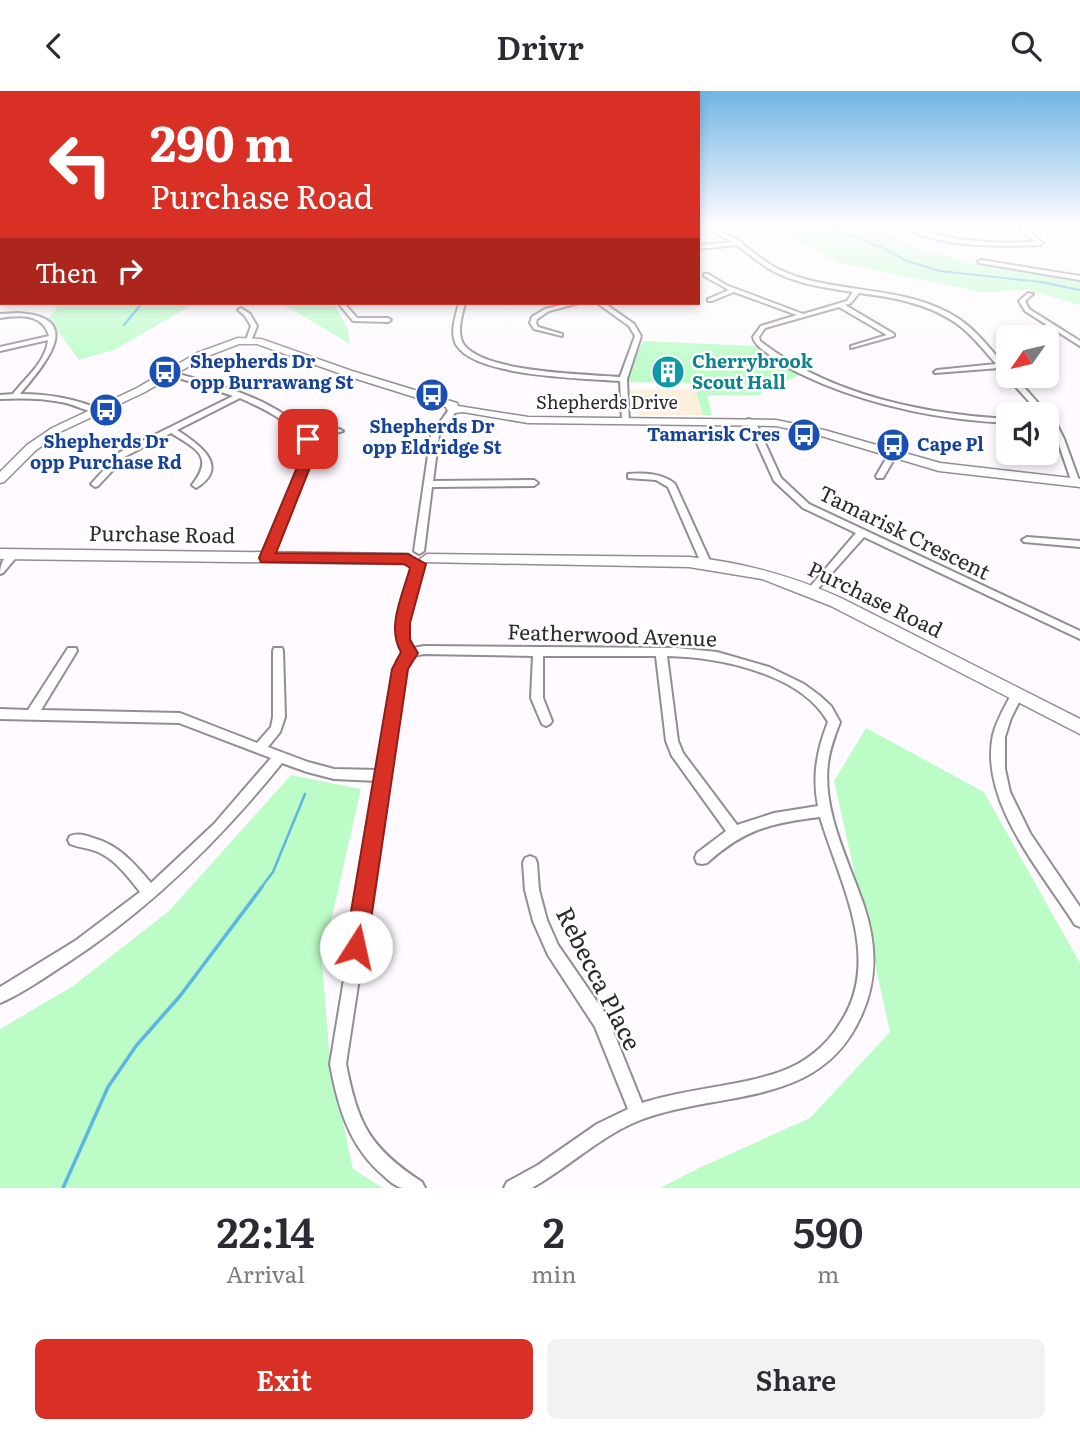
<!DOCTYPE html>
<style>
:root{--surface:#fff;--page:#f2f2f3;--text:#2b2b33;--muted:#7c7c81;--accent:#d93025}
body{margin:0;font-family:Literata,serif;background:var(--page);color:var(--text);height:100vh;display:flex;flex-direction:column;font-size:26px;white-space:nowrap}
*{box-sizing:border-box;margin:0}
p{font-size:23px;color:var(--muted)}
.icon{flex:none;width:38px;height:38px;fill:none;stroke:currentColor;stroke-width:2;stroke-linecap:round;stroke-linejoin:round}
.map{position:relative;height:1097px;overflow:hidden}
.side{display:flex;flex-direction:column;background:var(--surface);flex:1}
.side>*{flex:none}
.guide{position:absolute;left:0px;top:0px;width:700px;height:214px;box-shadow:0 4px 10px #0003;background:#d93025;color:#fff;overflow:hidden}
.needle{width:46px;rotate:236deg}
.buttons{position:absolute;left:996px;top:234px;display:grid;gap:14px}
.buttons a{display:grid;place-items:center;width:63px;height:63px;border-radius:10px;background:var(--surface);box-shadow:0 4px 10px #0003;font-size:35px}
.pin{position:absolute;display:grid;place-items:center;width:60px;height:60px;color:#fff;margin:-30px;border-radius:14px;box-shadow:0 4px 10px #0006}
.me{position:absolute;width:77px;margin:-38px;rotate:10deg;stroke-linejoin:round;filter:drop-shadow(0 0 5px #0008)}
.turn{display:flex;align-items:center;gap:24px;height:147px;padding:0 35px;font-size:32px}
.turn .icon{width:91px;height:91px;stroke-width:2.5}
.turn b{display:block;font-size:49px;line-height:60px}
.then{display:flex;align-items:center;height:66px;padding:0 35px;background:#0003;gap:14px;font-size:26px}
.eta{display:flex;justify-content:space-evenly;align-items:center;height:119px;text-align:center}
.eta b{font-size:42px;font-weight:600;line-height:49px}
.primary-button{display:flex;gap:14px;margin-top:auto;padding:14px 35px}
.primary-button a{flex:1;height:80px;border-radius:10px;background:var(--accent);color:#fff;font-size:28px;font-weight:600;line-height:80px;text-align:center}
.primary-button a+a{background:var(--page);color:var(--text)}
header{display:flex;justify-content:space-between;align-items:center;height:91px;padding:0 35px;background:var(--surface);font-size:32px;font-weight:600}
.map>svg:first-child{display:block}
.commercial{fill:#fcf0dc}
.green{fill:#bbfcc7}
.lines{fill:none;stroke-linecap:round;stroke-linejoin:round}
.stream-far2{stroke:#5db6e1;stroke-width:2}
.stream-far1{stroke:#5db6e1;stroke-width:2.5}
.stream{stroke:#5db6e1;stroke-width:3.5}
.minor-casing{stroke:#938c94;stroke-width:4}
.secondary-casing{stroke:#938c94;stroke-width:3}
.minor{fill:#fff;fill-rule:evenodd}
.secondary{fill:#fff;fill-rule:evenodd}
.route{fill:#d93025;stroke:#8d1f18;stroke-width:2}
.labels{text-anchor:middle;stroke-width:5;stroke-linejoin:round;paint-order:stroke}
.far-transit-label{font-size:18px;font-weight:bold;fill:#164399;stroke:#fff;text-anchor:start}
.far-culture-label{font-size:18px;font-weight:bold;fill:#0d838f;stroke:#fff;text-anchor:start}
.far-street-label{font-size:18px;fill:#2d2a2e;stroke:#fff}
.street-label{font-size:21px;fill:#2d2a2e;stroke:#fff}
.near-street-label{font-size:24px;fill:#2d2a2e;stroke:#fff}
</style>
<header><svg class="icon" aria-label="back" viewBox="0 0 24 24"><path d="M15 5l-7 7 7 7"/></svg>Drivr<svg class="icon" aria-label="search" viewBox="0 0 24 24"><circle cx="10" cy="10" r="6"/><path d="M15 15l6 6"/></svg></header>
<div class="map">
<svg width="1080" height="1097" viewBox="0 0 1080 1097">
<rect width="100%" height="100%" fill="#fefaff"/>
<path class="commercial" d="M 696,298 L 703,324 L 639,324 L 634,321 L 630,299 Z"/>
<g class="green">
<path d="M 733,134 L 865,134 L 916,156 L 981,175 L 1080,189 L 1080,214 L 1029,199 L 982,201 L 839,172 L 786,144 Z"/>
<path d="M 58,212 L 195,212 L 116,258 L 79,269 L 48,227 L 55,220 Z"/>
<path d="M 281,212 L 334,212 L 348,238 L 350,253 Z"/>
<path d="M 643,250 L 756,255 L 800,284 L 776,295 L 769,294 L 760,304 L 707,304 L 712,324 L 703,324 L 694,292 L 627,291 L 630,277 Z"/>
<path d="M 866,637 L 984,701 L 1080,872 L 1080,1097 L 660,1097 L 699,1077 L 810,1027 L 890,941 L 834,690 Z"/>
<path d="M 291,684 L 361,698 L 322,870 L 330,971 L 353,1078 L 383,1097 L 0,1097 L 0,938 L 73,895 L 169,820 Z"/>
</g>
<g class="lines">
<g class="stream-far2">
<path d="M 822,134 L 883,157 L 907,170 L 940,180 L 1041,191 L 1080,199"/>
<path d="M 124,234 L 142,212"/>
</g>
<path class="stream-far1" d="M 260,798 L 273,781 L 305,703"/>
<path class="stream" d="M 63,1097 L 108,996 L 136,955 L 180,905 L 262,796"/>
<defs>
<g id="minor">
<path d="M 698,134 L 714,138 L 742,151 L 742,153 C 757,164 770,176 787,182 C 843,204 908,194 959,228 C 978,241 993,261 1008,279 L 1008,285 L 1014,285 L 1056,332 L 1064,348 L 1080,392 L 1076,395 L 1072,392 L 1057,348 L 1046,331 L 1046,324 L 1041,324 L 999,277 L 935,282 L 934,281 L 937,279 L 996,273 C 983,258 970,241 953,230 C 925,212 892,206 859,202 L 851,212 L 845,214 L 894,243 L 894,245 L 851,257 L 851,255 L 887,244 L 839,216 L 765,237 L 759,246 L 760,250 C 829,304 922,323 1008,328 L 1008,332 C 945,329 882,317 823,293 C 805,285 786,277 771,265 C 764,259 755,255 753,246 L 761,235 L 797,224 L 734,201 L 712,210 L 708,210 L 708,208 L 729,199 L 704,185 L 704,183 L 708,183 L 726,194 L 803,223 L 847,210 L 853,201 C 826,197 797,193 773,180 C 760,173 749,163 737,154 L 698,158 L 698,154 L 733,151 L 711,140 L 698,137 Z"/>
<path d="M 899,134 C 913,134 937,145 953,147 C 980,152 1008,152 1035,151 L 1021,139 L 1023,134 L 1027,134 L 1027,139 L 1043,152 L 1040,154 C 994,156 940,157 899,134 Z"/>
<path d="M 981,169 L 1080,185 L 1080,189 L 979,172 L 978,171 Z"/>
<path d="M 1028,202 L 1033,203 L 1025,210 L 1029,218 L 1080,250 L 1080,255 L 1025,220 L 1019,210 Z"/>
<path d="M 338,212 L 344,212 L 357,227 L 388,227 L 391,229 L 388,231 L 353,230 Z"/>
<path d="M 459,212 L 465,212 C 462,224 456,243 464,254 C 486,282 585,283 620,286 L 635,245 L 629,235 L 597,212 L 604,212 L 634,233 L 641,245 L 627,288 L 629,332 L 622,330 L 620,290 C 583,287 478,286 457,255 C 449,243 456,224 459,212 Z"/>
<path d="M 570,212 L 579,212 L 549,220 L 537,228 L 536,232 L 538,236 L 562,243 L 562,245 L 534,238 L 530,232 L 532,226 L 545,218 Z"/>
<path d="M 241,217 L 250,223 L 257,235 L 251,250 L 246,249 L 251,235 L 245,225 L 238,219 Z"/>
<path d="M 18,222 C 88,226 43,275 20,303 C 48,303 73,307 99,318 L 99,322 C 87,321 74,313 61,311 C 41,307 21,307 0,308 L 0,304 L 13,303 C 26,286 46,271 48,249 L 0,260 L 0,256 L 49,245 C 43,222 19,224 0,227 L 0,223 Z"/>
<path d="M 167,281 L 171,281 C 220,294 274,307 310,345 L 339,338 L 343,340 L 312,349 L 309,374 L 270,469 L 264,469 L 262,467 L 301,374 L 304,348 C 286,329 265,318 242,308 L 240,307 L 177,339 C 197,352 232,375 196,397 L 192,394 C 215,365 196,358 171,342 L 126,365 L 98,395 L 95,396 L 91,393 L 120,361 L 233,305 L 167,283 Z"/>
<path d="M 450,317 L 457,319 L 439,344 L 433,390 L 534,389 L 538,392 L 534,395 L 432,396 L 424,460 L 419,463 L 414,460 L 431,344 Z"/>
<path d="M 748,328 L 755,330 L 781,387 L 809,413 L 1080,540 L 1080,548 L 864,446 L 815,501 L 809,501 L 807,499 L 809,497 L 856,442 L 803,417 L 774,390 L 747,330 Z"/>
<path d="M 890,361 L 893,361 L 897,363 L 883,387 L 877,387 L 876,385 Z"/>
<path d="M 628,383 C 644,382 662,382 675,393 L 711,472 L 709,474 L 706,475 L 701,472 L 668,396 L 656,389 L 628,387 Z"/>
<path d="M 1027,446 L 1080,450 L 1080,456 L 1024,451 L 1022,449 Z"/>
<path d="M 14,460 L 19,463 L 3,482 L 0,483 C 0,473 4,464 14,460 Z"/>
<path d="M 418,470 L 423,473 C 415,498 399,532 413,557 L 424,555 L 677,557 L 717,561 L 769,576 L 804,593 L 819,604 L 831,615 L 840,631 C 835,644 830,657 828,672 C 822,721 849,770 864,815 C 876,851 878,887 862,923 C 821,1019 720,998 638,1030 C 601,1045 570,1075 535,1095 L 532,1097 L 504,1097 L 507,1091 L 538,1074 L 597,1033 L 628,1018 L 595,936 L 548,864 L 533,830 L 525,799 L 523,772 L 525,767 L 530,765 L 535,767 L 537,772 L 539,799 L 547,829 L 558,854 L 607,925 L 642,1012 C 688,997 739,996 782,980 C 805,972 826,955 839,934 C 884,869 840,793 820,726 C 771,732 745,738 707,772 L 702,773 L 697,772 L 695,767 L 697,762 L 726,740 L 672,665 L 666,650 L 656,565 L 543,565 L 543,607 L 552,630 L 550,633 L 546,635 L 542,633 L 531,607 L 533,565 L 424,563 L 413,565 L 407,572 L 346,973 C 358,1034 370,1057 422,1091 L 425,1097 C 418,1097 410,1097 403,1097 C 396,1096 389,1090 384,1085 C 349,1056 338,1016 330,973 L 377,690 L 334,688 L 307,681 L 282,672 C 219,750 149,819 64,874 C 44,887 23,902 0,912 L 0,896 L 75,850 L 140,801 C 128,786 116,769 98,761 C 89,757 80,757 70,753 L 68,749 L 70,745 C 78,742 85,744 93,747 C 119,754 134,772 151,792 L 214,733 L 271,667 L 179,632 L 0,628 L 0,618 L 28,619 L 68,557 L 76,557 L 77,560 L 41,619 L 180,622 L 257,652 L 271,636 L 273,626 L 273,560 L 274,557 L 282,557 L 283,560 L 285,626 L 280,641 L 268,656 L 308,671 L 334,678 L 379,679 L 397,570 L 404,561 C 389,533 404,501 413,473 ZM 667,565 C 718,566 801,582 828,631 C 817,659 812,685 818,715 L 774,722 L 737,734 L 683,662 L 678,650 Z"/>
<path d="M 1017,598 L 1021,600 L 1023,603 L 1011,627 L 1005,646 L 1005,678 L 1010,701 L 1030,742 L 1080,816 L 1080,836 L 1075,834 C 1042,781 979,711 993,644 C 997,628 1006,614 1013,600 Z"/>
</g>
<g id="secondary">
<path d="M 238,247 L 261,248 L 352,280 L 457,312 L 458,315 L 528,326 L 776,329 L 824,339 L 940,372 L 1080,388 L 1080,396 L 939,380 L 818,344 L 776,335 L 528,332 L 463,321 L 455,322 L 447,319 L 446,316 L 344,284 L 257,253 L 239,253 L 205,266 L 145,301 L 60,341 L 35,360 L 4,391 L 0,392 L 0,381 L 27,354 L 52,337 L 137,297 L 197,262 Z"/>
<path d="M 0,458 L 408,463 L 415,468 L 408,473 L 0,468 Z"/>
<path d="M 427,463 L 689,466 C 743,471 792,485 841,507 L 1080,628 L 1080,643 L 831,515 L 762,488 L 689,476 L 422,471 L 420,468 Z"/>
</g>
</defs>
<use href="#minor" class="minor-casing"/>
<use href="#secondary" class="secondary-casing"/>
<use href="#minor" class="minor"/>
<use href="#secondary" class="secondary"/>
</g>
<linearGradient id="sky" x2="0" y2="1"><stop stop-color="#70b5e5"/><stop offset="0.47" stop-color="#fffdff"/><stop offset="1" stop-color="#fffdff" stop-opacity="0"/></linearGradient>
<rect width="1080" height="287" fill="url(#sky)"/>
<path class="route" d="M 308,344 L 314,348 L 311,374 L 276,462 L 408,463 L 426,473 L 410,532 L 410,549 L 418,562 L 408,578 L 367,856 L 364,864 L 356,867 L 348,864 L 345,856 L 392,578 L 401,561 C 386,536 403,503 410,477 L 404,473 L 261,471 L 259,467 L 298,374 L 302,348 Z"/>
<defs>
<symbol id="bus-disc" viewBox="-11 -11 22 22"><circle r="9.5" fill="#1a4fb4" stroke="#fff"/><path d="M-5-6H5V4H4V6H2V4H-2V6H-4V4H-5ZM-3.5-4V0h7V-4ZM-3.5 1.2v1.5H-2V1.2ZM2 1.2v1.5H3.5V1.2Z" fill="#fff"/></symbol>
<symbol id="building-disc" viewBox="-11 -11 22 22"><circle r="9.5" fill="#0f9aa8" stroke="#fff"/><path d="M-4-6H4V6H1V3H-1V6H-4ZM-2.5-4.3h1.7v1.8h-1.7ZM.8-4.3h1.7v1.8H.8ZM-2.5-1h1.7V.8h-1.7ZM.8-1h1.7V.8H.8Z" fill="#fff"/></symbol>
</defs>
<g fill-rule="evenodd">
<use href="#bus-disc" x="146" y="262" width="38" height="38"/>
<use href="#building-disc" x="649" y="262" width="38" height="38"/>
<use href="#bus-disc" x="413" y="285" width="38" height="38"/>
<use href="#bus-disc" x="87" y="300" width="38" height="38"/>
<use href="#bus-disc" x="785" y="325" width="38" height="38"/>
<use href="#bus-disc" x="874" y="335" width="38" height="38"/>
</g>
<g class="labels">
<g class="far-transit-label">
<text x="190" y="277">Shepherds Dr<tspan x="190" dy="21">opp Burrawang St</tspan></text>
<text x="432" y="342" text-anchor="middle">Shepherds Dr<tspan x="432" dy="21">opp Eldridge St</tspan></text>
<text x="780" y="350" text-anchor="end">Tamarisk Cres</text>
<text x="106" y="357" text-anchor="middle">Shepherds Dr<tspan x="106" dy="21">opp Purchase Rd</tspan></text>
<text x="917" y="360">Cape Pl</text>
</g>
<g class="far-culture-label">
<text x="692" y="277">Cherrybrook<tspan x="692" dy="21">Scout Hall</tspan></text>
</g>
<g class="far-street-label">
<text x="607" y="318">Shepherds Drive</text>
</g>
<g class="street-label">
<text transform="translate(904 442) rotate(26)" y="7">Tamarisk Crescent</text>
<text transform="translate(162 444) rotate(1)" y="7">Purchase Road</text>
<text transform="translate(875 509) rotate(26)" y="7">Purchase Road</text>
<text transform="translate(612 545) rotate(2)" y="7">Featherwood Avenue</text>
</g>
<g class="near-street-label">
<text transform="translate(598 888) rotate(63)" y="8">Rebecca Place</text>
</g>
</g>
</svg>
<div class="buttons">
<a><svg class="needle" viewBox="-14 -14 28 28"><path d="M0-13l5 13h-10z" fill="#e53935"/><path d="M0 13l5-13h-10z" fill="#7c7c81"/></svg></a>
<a><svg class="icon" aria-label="sound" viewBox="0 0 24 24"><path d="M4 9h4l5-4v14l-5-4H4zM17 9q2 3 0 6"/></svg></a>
</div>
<div class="pin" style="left:308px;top:348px;background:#d93025"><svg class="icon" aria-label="arrive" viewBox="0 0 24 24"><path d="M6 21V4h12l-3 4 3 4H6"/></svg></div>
<svg class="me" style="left:356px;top:856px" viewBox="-20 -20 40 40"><circle r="19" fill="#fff"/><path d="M0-13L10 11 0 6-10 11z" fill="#d93025"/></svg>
<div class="guide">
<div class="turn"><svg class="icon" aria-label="left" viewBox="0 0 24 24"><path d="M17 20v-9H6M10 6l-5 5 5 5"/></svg><div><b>290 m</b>Purchase Road</div></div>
<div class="then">Then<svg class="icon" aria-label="right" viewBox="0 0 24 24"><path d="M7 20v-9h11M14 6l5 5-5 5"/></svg></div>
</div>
</div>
<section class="side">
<div class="eta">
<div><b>22:14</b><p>Arrival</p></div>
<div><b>2</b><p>min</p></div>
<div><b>590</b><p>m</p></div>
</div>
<div class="primary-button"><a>Exit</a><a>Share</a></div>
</section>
